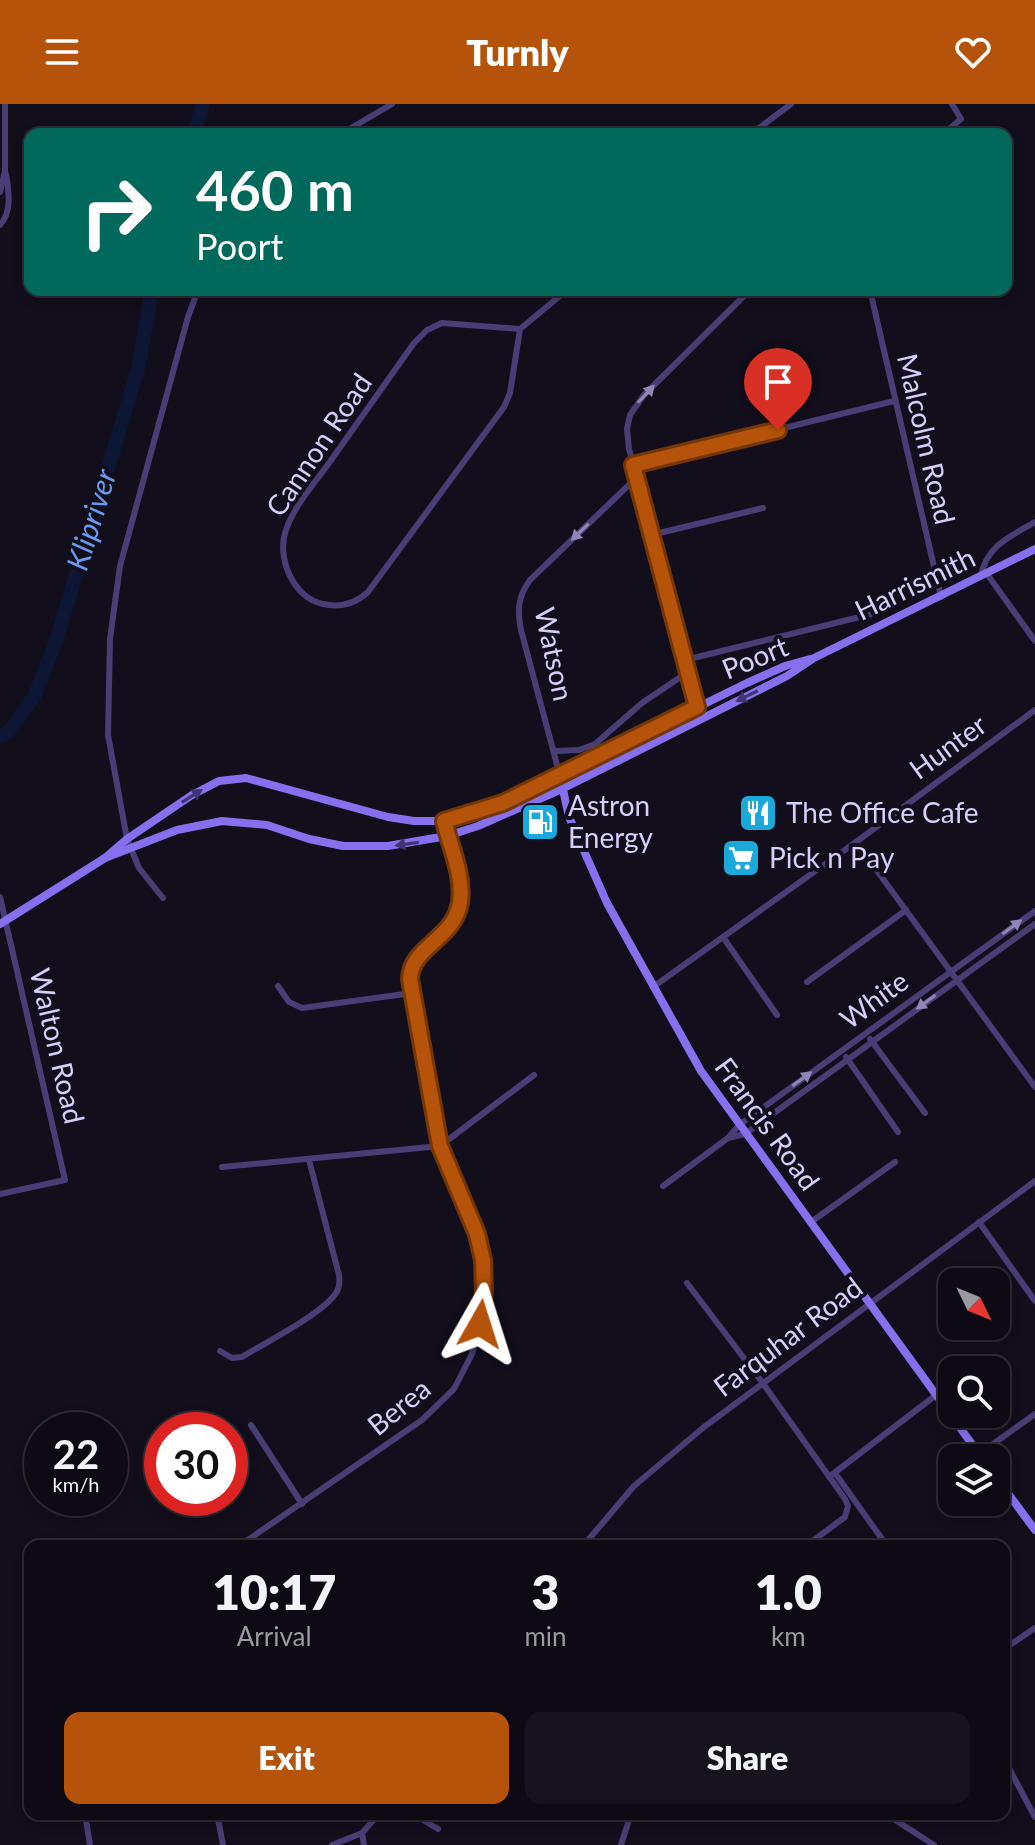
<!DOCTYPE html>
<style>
:root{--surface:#0e0a15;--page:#17131e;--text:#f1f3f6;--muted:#9b9aa0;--line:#2e2b34;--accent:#b45309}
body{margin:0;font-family:Lato,sans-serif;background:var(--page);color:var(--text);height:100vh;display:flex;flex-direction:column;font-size:30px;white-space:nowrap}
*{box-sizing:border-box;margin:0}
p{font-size:26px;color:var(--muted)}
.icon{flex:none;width:44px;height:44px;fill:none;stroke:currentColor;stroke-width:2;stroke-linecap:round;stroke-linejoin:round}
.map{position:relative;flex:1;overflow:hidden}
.drawer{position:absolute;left:24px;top:1436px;width:986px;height:280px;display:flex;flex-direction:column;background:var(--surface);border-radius:16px;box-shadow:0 4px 12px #0003,0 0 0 2px var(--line)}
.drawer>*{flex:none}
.hud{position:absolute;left:24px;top:24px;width:988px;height:168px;border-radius:16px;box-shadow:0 4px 12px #0003,0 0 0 2px var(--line);background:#00695c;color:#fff;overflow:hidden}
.needle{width:52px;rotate:133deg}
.buttons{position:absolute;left:938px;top:1164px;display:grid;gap:16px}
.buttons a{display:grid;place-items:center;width:72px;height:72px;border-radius:16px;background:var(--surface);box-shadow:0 4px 12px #0003,0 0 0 2px var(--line);font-size:40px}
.speed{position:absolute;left:24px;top:1308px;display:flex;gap:16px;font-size:40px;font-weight:700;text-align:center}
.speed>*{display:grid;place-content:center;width:104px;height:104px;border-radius:50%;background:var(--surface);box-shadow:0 4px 12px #0003,0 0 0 2px var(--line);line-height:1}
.speed small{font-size:20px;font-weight:400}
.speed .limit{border:12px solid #d22;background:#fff;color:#111}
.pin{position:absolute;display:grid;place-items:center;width:68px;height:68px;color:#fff;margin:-82px -34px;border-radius:50% 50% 50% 0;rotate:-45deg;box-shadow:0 0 8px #0007}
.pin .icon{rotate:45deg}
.me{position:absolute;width:88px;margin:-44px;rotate:6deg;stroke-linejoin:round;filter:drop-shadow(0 0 6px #0008)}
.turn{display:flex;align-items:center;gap:28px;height:168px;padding:0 40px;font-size:36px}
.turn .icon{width:104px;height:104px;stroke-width:2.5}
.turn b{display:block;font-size:56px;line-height:68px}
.eta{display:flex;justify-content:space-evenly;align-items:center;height:136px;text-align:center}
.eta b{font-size:48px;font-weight:800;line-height:56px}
.button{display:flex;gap:16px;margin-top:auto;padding:16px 40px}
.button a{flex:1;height:92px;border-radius:16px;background:var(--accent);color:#fff;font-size:32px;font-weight:800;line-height:92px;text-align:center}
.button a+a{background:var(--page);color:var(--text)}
header{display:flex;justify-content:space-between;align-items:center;height:104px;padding:0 40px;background:var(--accent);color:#fff;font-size:36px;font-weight:800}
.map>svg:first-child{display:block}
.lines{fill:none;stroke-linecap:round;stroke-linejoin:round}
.river{stroke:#0e1635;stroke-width:14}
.street{stroke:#483e75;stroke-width:6}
.secondary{stroke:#8670ee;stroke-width:8}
.oneway{fill:#9086b7}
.oneway2{fill:#403570}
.route-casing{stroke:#753606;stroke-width:20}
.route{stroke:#b45309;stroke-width:14}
.labels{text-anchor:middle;stroke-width:8;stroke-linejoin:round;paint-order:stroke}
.street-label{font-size:28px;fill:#d9cef9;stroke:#120e1c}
.poi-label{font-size:28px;fill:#d9cef9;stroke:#120e1c;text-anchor:start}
.water-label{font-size:30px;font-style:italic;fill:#689bed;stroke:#120e1c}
</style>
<header><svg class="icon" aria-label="menu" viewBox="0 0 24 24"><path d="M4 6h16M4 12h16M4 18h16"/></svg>Turnly<svg class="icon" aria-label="heart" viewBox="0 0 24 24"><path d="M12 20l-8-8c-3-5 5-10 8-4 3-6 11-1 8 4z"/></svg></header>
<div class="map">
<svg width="1035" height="1741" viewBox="0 0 1035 1741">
<rect width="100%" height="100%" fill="#120e1c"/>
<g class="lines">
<g class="river">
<path d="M 194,30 L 203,0"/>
<path d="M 0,633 L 10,626 L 35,591 L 56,537 L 138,265 L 152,186"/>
</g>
<g class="street">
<path d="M 341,30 L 392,0"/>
<path d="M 751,30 L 791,0"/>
<path d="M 943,30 L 961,15 L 952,0"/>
<path d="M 0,88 L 5,67 L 5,0"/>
<path d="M 0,121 C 12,108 9,88 6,70"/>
<path d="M 870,186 L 941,493"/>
<path d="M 520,225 L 442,219 L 427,226 L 414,239 C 386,279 357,319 329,359 C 314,380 294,402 286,426 C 276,453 293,494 323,500 C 341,504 355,500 368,488 L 504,303 L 510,289 L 520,225 L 567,186"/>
<path d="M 633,361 L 894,297"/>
<path d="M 651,431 L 763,404"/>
<path d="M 987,470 L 1035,537"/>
<path d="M 981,472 C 986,442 1011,432 1035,418"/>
<path d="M 685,556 L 876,509"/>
<path d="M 700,615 L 629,345 L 627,325 L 630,311 L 644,291 L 750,186"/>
<path d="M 555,647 L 579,646 L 595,640 L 642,599 L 688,568"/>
<path d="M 560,672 L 521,526 C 517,507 518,492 530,476 L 636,374"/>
<path d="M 856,738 L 1035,983"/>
<path d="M 0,793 L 65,1076 L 0,1090"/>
<path d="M 163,794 L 139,764 L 127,735 L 108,631 L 110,535 L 120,462 L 188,213 L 198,186"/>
<path d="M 723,833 L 777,911"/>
<path d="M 807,878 L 906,806"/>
<path d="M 278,882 L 289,898 L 302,904 L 412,889"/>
<path d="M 653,883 L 856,738 L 1035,606"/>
<path d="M 870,935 L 925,1009"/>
<path d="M 846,953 L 898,1028"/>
<path d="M 728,1034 L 745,1030 L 1035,820"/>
<path d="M 222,1063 L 440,1042 L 534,971"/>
<path d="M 663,1082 L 728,1034 L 739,1021 L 1035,807"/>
<path d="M 811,1118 L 895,1058"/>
<path d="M 979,1118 L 1035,1197"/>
<path d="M 687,1179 L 762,1278 L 845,1395 L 848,1402 L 845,1413 L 806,1442"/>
<path d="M 220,1247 L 232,1254 L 242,1253 C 266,1238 321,1211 336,1189 C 340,1183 340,1178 339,1171 L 309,1056"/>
<path d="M 251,1321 L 302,1400"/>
<path d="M 979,1350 L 1035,1310"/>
<path d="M 835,1369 L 887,1442"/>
<path d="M 829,1373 L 936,1291"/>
<path d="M 239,1442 L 422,1316 L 454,1285 L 472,1250 L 483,1202 L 483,1156 L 477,1130 L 440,1042 L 410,875 C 410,843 455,835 460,798 C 464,772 450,742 444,717"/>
<path d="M 583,1442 L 634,1382 L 704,1323 L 1035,1077"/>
<path d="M 1004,1545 L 1035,1524"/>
<path d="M 1004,1655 L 1035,1713"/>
<path d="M 85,1710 L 90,1741"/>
<path d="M 217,1710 L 223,1741"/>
<path d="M 413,1710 L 438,1725"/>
<path d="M 886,1710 L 934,1741"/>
<path d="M 362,1729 L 364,1741"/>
<path d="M 332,1741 L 362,1729 L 379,1710"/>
<path d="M 621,1741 L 631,1710"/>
</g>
<g class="secondary">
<path d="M 560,672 L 569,713 L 607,799 L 701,967 L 982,1354"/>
<path d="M 105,754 L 177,726 L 222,717 L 267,721 L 309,735 L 343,742 L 388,742 L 447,732 L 478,722 L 562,685 L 787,572 L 814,554 L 1035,445"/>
<path d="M 0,820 L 105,754 L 127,735 L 192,691 L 219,677 L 246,674 L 388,713 L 414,717 L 444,717 L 503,699 L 747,579 L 785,562 L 810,555"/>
<path d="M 996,1373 L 1035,1426"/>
</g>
</g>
<defs><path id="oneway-solid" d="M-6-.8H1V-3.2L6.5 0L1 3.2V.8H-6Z" transform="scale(2)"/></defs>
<g class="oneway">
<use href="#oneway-solid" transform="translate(646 290) rotate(-47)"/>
<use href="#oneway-solid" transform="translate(580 428) rotate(136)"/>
<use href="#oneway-solid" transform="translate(1012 823) rotate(-36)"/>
<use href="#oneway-solid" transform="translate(926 898) rotate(144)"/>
<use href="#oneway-solid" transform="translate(802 975) rotate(-36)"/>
</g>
<g class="oneway2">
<use href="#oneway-solid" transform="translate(747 592) rotate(154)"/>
<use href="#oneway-solid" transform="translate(192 692) rotate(-32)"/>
<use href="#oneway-solid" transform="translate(407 740) rotate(172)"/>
</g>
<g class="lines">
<defs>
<path id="route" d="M 480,1220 L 484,1187 L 483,1156 L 477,1130 L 440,1042 L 410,875 C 411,842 455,835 460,798 C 464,772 450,742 444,717 L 503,699 L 697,603 L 633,361 L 778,326"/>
</defs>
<use href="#route" class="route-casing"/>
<use href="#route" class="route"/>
</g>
<defs>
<symbol id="restaurant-square" viewBox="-11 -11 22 22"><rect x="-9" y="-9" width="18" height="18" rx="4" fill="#1aa9da" stroke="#120e1c"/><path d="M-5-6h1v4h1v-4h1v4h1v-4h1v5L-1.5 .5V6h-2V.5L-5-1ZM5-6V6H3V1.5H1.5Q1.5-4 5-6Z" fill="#fff"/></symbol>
<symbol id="fuel-square" viewBox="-11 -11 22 22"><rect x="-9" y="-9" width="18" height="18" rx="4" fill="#1aa9da" stroke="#120e1c"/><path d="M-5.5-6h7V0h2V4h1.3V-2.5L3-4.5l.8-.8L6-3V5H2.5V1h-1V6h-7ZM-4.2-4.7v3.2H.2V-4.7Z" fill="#fff"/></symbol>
<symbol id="supermarket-square" viewBox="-11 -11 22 22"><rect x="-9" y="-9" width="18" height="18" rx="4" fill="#1aa9da" stroke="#120e1c"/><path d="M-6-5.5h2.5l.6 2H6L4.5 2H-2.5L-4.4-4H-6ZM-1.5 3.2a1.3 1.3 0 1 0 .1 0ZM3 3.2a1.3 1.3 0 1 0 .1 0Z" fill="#fff"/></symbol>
</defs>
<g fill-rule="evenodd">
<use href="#restaurant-square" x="736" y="687" width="44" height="44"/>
<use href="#fuel-square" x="518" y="696" width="44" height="44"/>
<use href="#supermarket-square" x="719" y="732" width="44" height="44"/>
</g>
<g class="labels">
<g class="street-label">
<text transform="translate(926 335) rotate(77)" y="10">Malcolm Road</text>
<text transform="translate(319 341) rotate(-56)" y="10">Cannon Road</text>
<text transform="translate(915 480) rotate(-26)" y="10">Harrismith</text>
<text transform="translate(554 550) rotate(78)" y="10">Watson</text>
<text transform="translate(755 554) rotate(-22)" y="10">Poort</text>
<text transform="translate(948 643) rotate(-36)" y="10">Hunter</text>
<text transform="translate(874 896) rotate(-36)" y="10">White</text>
<text transform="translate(57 942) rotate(77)" y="10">Walton Road</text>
<text transform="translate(767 1020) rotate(54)" y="10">Francis Road</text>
<text transform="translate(788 1233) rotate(-37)" y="10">Farquhar Road</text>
<text transform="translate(399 1303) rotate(-39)" y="10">Berea</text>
</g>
<g class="poi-label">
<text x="568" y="712">Astron<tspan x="568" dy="32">Energy</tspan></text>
<text x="786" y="719">The Office Cafe</text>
<text x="769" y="764">Pick n Pay</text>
</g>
<g class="water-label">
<text transform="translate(92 416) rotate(-73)" y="10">Klipriver</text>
</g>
</g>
</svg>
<div class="buttons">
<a><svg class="needle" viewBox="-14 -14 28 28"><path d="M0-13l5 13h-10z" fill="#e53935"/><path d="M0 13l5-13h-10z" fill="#9b9aa0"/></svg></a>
<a><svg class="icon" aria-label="search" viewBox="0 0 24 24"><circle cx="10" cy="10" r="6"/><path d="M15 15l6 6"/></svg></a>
<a><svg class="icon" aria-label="layers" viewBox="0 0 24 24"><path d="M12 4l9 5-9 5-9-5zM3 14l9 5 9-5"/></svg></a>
</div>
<div class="speed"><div>22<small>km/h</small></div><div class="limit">30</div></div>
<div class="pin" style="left:778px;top:326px;background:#d93025"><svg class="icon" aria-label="arrive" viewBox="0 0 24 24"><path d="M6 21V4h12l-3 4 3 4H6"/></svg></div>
<svg class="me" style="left:480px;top:1220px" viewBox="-20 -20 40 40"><path d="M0-17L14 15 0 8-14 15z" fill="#b45309" stroke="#fff" stroke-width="4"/></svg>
<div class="hud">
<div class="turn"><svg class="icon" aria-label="right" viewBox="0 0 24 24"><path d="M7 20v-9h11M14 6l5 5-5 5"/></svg><div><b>460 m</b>Poort</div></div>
</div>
<section class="drawer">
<div class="eta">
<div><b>10:17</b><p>Arrival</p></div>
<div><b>3</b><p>min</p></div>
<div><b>1.0</b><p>km</p></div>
</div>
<div class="button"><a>Exit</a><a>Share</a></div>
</section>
</div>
